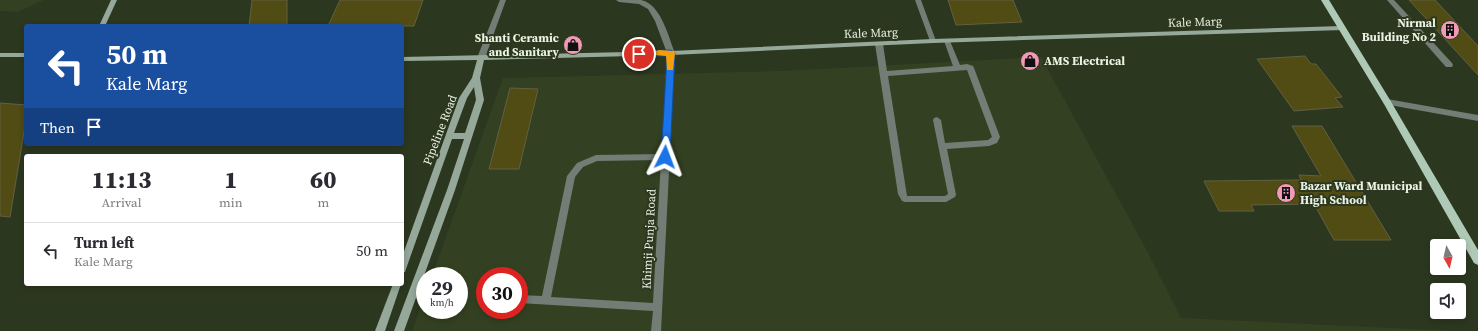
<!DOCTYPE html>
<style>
:root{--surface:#fff;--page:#f7f7f7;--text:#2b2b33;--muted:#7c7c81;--line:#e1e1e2}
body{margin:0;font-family:"Source Serif 4",serif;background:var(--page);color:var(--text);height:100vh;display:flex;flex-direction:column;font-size:15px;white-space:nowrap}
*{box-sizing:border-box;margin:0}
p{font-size:13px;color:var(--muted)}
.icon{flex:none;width:22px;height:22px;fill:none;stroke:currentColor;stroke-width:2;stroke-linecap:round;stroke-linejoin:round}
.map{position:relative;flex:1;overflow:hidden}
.side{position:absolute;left:24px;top:154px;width:380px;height:132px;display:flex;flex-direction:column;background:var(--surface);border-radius:4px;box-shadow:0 2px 6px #0003}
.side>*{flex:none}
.banner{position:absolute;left:24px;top:24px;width:380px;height:122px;border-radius:4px;box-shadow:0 2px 6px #0003;background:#1a4fa0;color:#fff;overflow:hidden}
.needle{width:26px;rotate:172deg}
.fabs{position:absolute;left:1430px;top:239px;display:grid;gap:8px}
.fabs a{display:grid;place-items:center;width:36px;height:36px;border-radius:4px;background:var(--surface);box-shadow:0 2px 6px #0003;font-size:20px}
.speed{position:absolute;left:416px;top:267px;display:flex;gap:8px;font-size:20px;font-weight:700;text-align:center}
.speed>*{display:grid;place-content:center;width:52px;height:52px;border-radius:50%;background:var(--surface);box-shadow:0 2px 6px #0003;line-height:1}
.speed small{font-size:10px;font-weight:400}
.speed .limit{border:6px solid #d22;background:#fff;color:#111}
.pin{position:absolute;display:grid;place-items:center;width:34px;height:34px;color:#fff;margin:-17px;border:2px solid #fff;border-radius:50%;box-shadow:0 1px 4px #0007}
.me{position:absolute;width:44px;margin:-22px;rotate:3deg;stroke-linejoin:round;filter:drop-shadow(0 0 3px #0008)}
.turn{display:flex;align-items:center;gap:14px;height:84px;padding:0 16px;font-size:18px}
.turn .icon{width:52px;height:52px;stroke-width:2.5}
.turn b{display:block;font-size:28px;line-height:34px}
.then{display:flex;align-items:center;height:38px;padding:0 16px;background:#0003;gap:8px;font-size:15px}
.eta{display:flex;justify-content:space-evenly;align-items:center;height:68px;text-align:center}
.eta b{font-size:24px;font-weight:800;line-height:28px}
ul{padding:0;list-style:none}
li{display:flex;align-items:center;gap:12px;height:56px;padding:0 16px;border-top:1px solid var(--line)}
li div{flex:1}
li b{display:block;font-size:15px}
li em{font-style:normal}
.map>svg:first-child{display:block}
.built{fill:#334122;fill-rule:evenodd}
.building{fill:#514b14;stroke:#636043}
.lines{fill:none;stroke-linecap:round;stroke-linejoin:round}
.street{fill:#727e75;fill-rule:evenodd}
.secondary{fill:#95a89a;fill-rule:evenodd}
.primary{fill:#afc9b7;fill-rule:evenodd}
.route{fill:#1a73e8;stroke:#114b97}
.slow{fill:#f59e0b}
.labels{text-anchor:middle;stroke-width:4;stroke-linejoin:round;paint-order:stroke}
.street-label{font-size:12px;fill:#ebf3e4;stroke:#2c371f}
.poi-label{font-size:12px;font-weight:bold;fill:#ebf3e4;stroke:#2c371f;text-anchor:end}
</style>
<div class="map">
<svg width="1478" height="331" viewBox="0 0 1478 331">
<rect width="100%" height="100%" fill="#2c371f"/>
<g class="built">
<path d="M 0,0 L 44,0 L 17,12 L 0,11 Z"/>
<path d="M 1041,57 L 1146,249 L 1181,318 L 1453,331 L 412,331 L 425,296 L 425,310 L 459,310 L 459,276 L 432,276 L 503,78 L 784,71 ZM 485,276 L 519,276 L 519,310 L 485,310 Z"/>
</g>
<g class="building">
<path d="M 252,0 L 287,0 L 287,26 L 249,26 Z"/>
<path d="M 340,0 L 423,0 L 414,26 L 328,26 Z"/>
<path d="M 948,0 L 1013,0 L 1022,22 L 956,25 Z"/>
<path d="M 1409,0 L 1435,0 L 1478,46 L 1478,75 Z"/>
<path d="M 1305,56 L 1311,64 L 1316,64 L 1342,97 L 1335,98 L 1343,107 L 1294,111 L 1257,59 Z"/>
<path d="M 510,88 L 538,89 L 519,169 L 489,169 Z"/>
<path d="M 0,103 L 26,105 L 26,120 L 10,217 L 0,216 Z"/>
<path d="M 1292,126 L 1322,126 L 1391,240 L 1334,240 L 1314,204 L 1251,205 L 1254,211 L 1219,211 L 1204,181 L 1301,180 L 1299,175 L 1321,176 Z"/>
</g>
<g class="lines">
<g class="street">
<path d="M 500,0 L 506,0 L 485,58 L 484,60 L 478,60 L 477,58 Z"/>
<path d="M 616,0 C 624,0 633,0 641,0 C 661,4 668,36 675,53 L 661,331 L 651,331 L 653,311 L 519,303 L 519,295 L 542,296 L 567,176 L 577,163 L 596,155 L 662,154 L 667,53 L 655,21 L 648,9 L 639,4 L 619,2 ZM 661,160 L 653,303 L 551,297 L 575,177 L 583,167 L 597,161 Z"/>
<path d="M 915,0 L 921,0 L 936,41 L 935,43 L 933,43 L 930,41 Z"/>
<path d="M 1387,0 L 1394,0 L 1452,63 L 1453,65 L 1452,67 L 1446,67 Z"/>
<path d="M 945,39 L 947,39 L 950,41 L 960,65 L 967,64 L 973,66 L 974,68 L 1000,137 L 997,143 L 989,146 L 947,149 L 956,195 L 955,197 L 946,202 L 905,202 L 902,201 L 898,194 L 875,44 L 879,42 L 883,44 L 887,71 L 953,66 L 944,41 ZM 967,70 L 992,137 L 988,140 L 945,143 L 941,120 L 937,117 L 934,118 L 933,120 L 948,194 L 945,196 L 907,196 L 888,76 Z"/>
<path d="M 1387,99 L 1478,115 L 1478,121 L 1384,104 L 1383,102 Z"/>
</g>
<g class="secondary">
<path d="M 111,0 L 117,0 L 105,26 L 99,26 Z"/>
<path d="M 1341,26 L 1344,28 L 1343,30 L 933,43 L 671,55 L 484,60 L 480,78 L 484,100 L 455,190 L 404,331 L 394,331 L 447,190 L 464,139 L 452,139 L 406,269 L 405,272 L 402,273 L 402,257 L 459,98 L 472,78 L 477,60 L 402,61 L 402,57 L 671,51 L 933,39 ZM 474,87 L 476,100 L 465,133 L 454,133 L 467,98 Z"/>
<rect x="0" y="53" width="26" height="4"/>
<path d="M 393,284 L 401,284 L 385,331 L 375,331 Z"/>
</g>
<path class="primary" d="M 1321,0 L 1329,0 L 1390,100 L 1478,250 L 1478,265 L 1474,263 L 1384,104 Z"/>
</g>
<path class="route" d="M 671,50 L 675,53 L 670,157 L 665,161 L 661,157 L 667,56 L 639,56 L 635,54 L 639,51 Z"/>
<path class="slow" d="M 659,50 L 674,51 L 675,53 L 673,70 L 667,70 L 666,56 L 656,55 L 656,51 Z"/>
<defs>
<symbol id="building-disc" viewBox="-11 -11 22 22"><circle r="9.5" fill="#f09ab5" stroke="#2c371f"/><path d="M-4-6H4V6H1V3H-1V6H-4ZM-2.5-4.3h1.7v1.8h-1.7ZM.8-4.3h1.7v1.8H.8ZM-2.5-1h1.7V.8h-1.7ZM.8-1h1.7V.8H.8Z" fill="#111"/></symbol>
<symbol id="shop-disc" viewBox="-11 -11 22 22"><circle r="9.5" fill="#f09ab5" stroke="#2c371f"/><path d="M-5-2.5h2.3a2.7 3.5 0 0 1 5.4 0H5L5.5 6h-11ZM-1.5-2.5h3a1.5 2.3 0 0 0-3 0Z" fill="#111"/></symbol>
</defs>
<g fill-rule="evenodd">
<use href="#building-disc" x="1439" y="19" width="22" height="22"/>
<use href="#shop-disc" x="562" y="34" width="22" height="22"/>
<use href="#shop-disc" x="1019" y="50" width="22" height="22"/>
<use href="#building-disc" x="1275" y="182" width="22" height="22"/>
</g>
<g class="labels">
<g class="street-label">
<text transform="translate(1195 22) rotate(-2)" y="4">Kale Marg</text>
<text transform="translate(871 33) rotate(-2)" y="4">Kale Marg</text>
<text transform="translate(440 130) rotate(-69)" y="4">Pipeline Road</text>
<text transform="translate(649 239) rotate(-87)" y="4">Khimji Punja Road</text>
</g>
<g class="poi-label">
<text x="1436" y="27">Nirmal<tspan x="1436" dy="14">Building No 2</tspan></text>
<text x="559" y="42">Shanti Ceramic<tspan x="559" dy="14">and Sanitary</tspan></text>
<text x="1044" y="65" text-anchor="start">AMS Electrical</text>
<text x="1300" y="190" text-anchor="start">Bazar Ward Municipal<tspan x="1300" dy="14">High School</tspan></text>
</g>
</g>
</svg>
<div class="fabs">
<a><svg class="needle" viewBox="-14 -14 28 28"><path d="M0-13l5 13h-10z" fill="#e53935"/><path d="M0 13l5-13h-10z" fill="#7c7c81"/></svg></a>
<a><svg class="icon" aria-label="sound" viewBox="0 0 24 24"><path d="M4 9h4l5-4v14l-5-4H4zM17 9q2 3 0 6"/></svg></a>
</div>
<div class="speed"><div>29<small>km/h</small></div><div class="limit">30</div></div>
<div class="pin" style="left:639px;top:54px;background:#d93025"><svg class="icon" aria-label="arrive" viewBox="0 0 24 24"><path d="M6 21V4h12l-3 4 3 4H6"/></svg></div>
<svg class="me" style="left:665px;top:157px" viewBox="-20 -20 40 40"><path d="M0-17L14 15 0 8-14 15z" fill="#1a73e8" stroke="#fff" stroke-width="4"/></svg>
<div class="banner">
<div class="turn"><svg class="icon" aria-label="left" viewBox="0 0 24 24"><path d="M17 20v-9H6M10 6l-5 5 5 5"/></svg><div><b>50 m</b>Kale Marg</div></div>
<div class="then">Then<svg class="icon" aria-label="arrive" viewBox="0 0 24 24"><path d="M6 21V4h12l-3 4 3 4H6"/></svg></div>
</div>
<section class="side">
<div class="eta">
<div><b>11:13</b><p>Arrival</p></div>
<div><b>1</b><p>min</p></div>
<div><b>60</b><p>m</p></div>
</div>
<ul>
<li><svg class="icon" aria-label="left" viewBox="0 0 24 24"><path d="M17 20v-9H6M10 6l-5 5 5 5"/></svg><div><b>Turn left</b><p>Kale Marg</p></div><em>50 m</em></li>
</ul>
</section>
</div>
